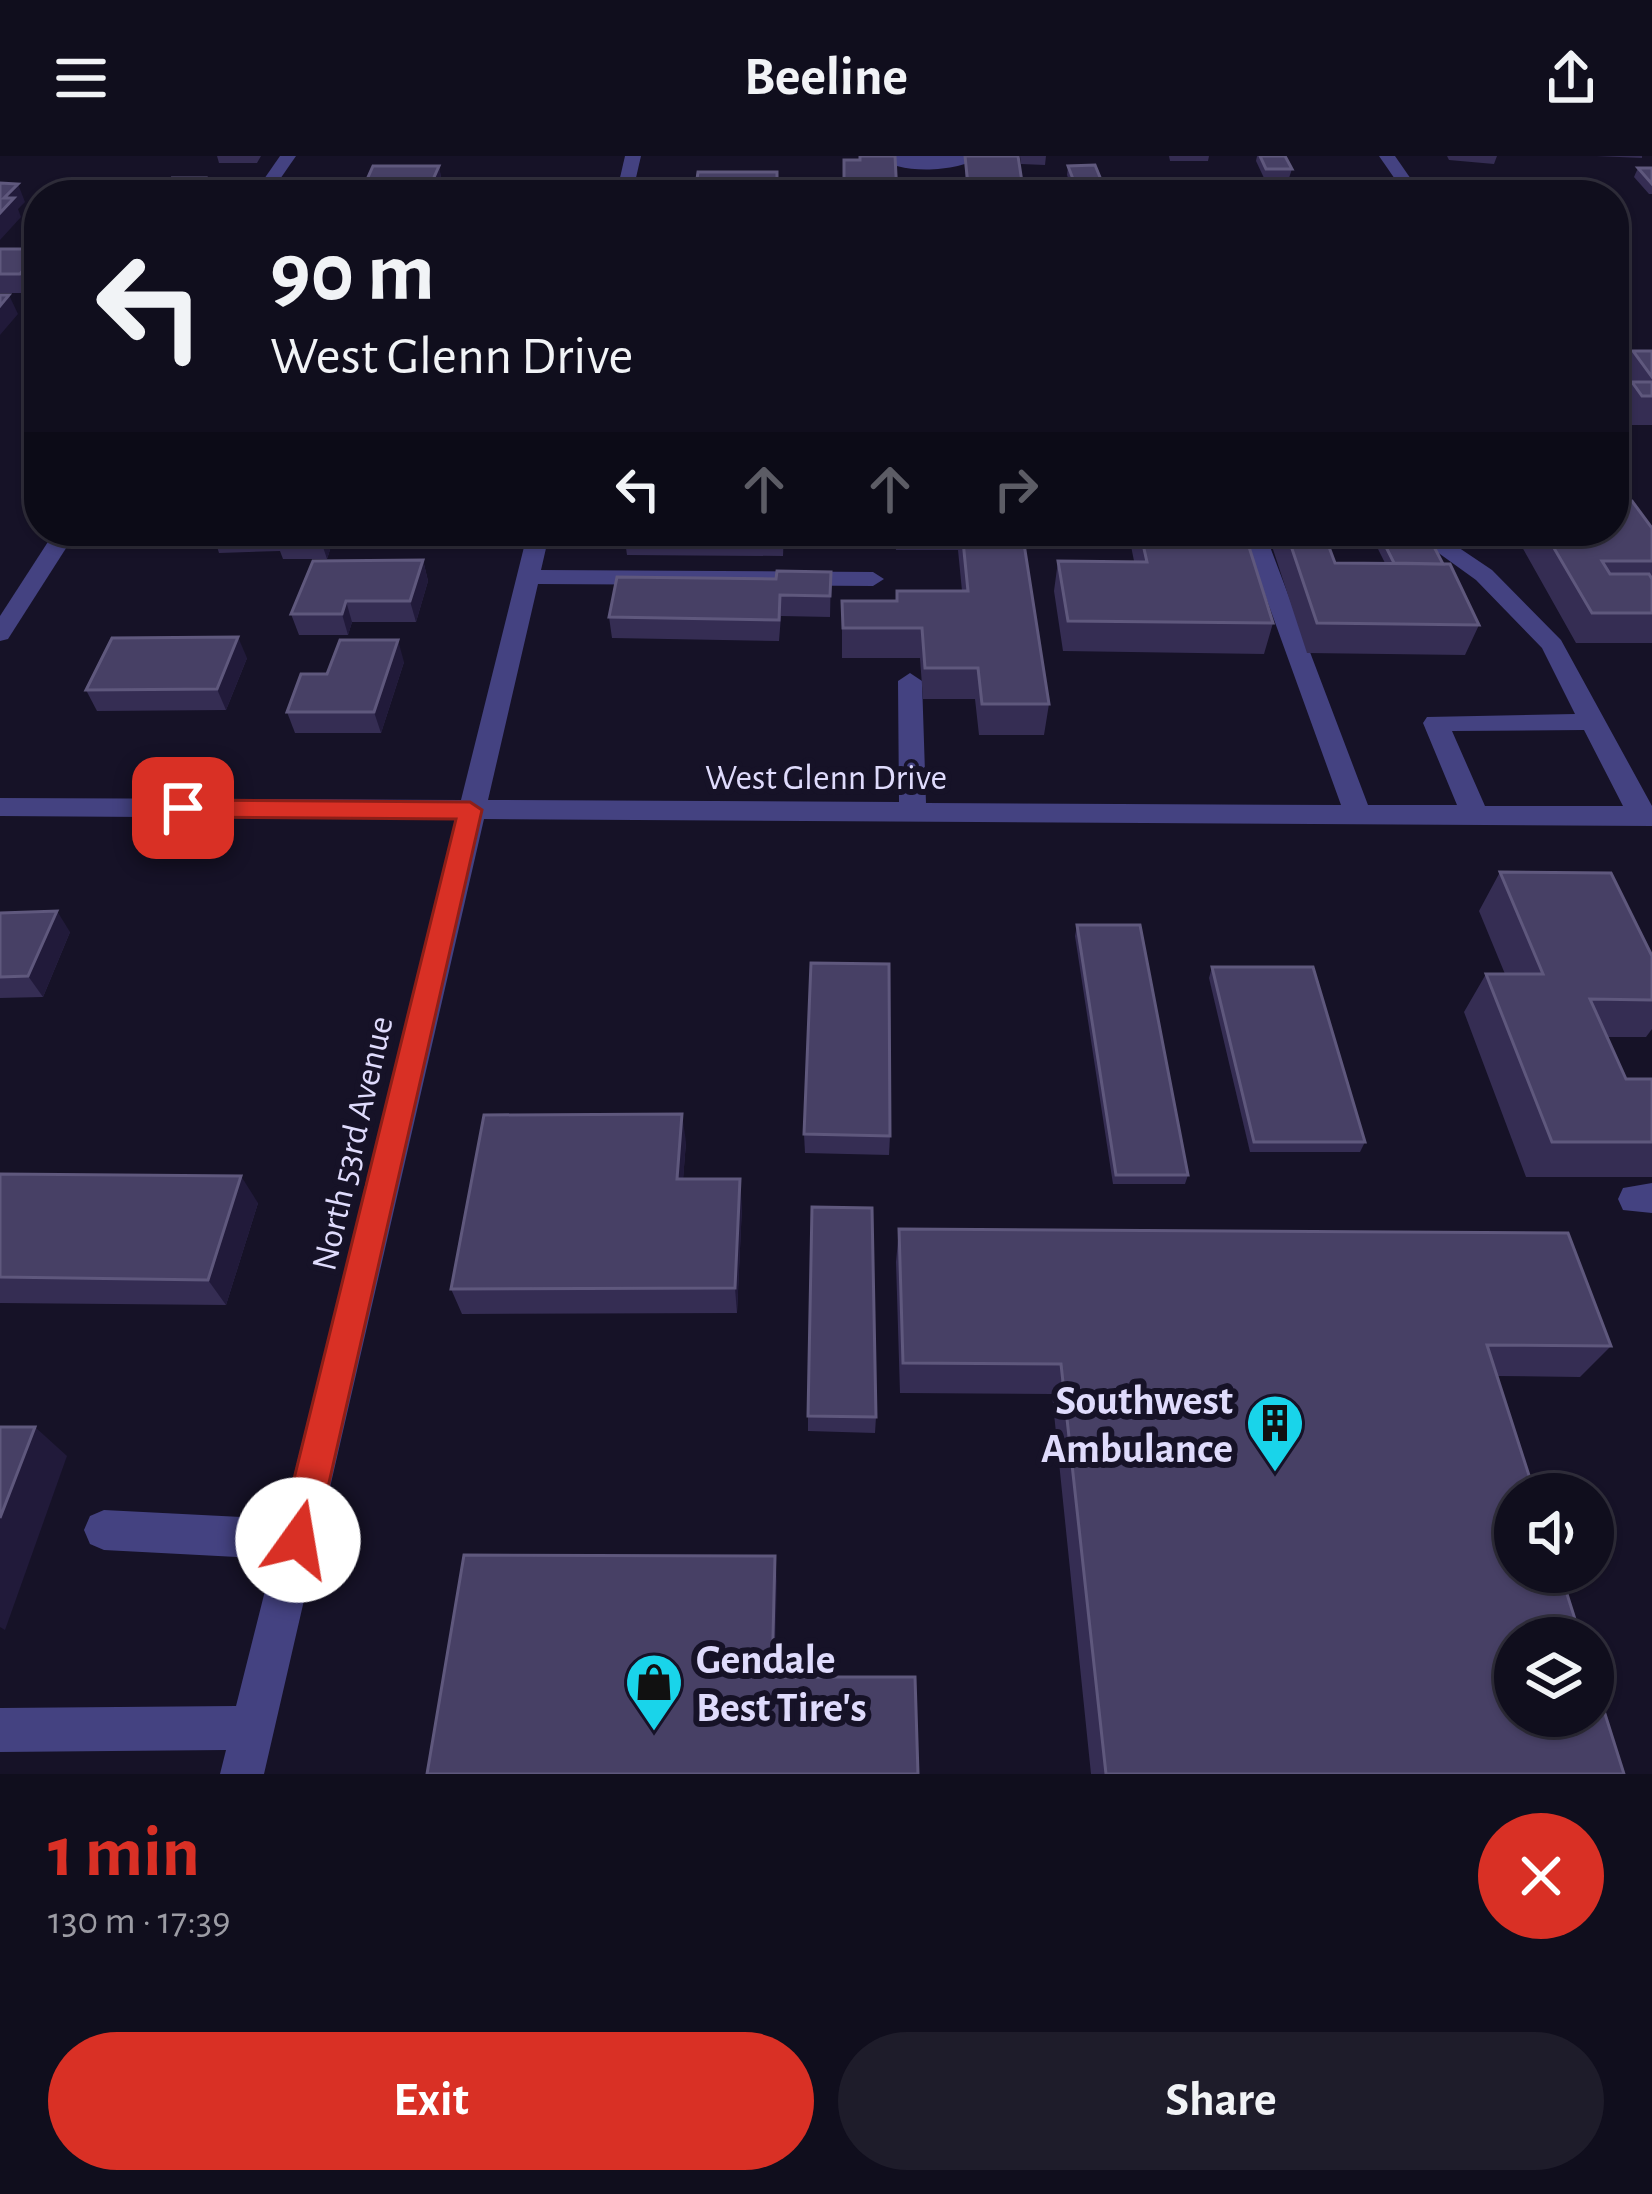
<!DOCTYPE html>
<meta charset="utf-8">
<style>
:root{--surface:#100e1d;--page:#1e1c2a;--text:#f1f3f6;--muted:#9c9ca4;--line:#302e3b;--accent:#d93025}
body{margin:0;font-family:"Alegreya Sans",sans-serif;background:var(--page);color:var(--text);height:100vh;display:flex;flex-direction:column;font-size:45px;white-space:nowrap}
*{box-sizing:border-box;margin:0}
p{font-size:39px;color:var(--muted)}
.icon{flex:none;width:66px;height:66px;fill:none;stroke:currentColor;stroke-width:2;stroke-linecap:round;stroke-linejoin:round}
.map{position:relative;height:1618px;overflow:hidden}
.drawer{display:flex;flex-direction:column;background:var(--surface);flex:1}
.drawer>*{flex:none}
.top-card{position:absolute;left:24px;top:24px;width:1605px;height:366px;border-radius:48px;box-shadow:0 3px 9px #0004,0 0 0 3px var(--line);background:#100e1d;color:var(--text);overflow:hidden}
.buttons{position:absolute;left:1494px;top:1317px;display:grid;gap:24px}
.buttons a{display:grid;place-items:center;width:120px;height:120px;border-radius:50%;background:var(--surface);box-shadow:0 3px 9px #0004,0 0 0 3px var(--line);font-size:60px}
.pin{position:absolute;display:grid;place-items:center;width:102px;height:102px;color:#fff;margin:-51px;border-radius:24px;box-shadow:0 6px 18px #0006}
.me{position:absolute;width:132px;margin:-66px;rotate:13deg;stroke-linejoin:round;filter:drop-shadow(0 0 9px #0008)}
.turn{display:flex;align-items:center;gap:42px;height:252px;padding:0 48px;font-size:54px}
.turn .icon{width:156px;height:156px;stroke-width:2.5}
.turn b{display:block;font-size:84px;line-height:102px}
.lanes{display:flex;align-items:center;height:114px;padding:0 48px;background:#0003;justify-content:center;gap:60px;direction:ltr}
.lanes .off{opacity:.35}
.round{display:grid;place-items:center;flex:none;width:126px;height:126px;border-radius:63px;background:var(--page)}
.summary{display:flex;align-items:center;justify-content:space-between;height:204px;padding:0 48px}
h1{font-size:72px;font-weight:700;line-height:90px;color:var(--accent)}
.action{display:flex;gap:24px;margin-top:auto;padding:24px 48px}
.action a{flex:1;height:138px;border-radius:72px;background:var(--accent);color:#fff;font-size:48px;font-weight:700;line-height:138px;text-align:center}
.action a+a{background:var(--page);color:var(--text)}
header{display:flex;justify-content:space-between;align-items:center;height:156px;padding:0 48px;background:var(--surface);font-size:54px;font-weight:700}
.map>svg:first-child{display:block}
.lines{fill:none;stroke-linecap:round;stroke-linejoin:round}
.minor{fill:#444281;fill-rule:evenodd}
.wall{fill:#352d53}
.shaded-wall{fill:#211a3a}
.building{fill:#474065;stroke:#5f587d;stroke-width:3}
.route{fill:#d93025;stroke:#8d1f18;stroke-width:3}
.labels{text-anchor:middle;stroke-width:12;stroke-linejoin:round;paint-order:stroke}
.street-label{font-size:36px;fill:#dfdbfc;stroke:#161227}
.near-poi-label{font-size:42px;font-weight:bold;fill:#dfdbfc;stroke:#161227;text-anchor:end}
</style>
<header><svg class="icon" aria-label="menu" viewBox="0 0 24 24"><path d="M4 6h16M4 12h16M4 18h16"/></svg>Beeline<svg class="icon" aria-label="share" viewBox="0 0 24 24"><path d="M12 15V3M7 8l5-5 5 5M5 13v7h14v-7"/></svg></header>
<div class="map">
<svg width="1652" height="1618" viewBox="0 0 1652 1618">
<rect width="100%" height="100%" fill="#161227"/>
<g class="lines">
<g class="minor">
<path d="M 280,0 L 296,0 L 269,39 L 253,39 Z"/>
<path d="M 625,0 L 641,0 L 632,39 L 616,39 Z"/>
<path d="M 878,0 L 981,0 C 961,16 897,20 878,0 Z"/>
<path d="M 1379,0 L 1395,0 L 1422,39 L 1406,39 Z"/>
<path d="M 55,375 L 77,375 L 8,483 L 0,485 L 0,460 Z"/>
<path d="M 528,375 L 550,375 L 541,414 L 873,416 L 884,423 L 873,430 L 538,428 L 488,644 L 899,646 L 898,525 L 910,517 L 922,525 L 926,647 L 1341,649 L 1242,375 L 1264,375 L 1368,649 L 1457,649 L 1423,567 L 1427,561 L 1575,558 L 1542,492 L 1476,424 L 1408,375 L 1434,375 L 1492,414 L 1561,484 L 1652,650 L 1652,670 L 484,663 L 264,1618 L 220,1618 L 226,1594 L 0,1596 L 0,1552 L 236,1550 L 273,1403 L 104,1394 L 90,1388 L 84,1374 L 90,1360 L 104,1354 L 283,1363 L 457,663 L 0,660 L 0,642 L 461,644 ZM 1584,574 L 1623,650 L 1485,650 L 1452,575 Z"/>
<path d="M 1652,1027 L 1652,1057 L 1623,1054 L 1618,1043 L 1623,1032 Z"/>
</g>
</g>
<g class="wall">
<path d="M 217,0 L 261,0 L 257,7 L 219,7 Z"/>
<path d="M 965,0 L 1024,39 L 966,39 Z"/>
<path d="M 1020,0 L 1046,0 L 1045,9 L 1021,8 Z"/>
<path d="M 1169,0 L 1209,0 L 1208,5 L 1170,5 Z"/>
<path d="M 1257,0 L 1285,0 L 1292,13 L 1289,22 L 1264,22 L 1256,5 Z"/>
<path d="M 1447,0 L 1497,0 L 1494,8 L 1449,4 Z"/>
<path d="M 1596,0 L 1642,0 L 1642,2 Z"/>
<path d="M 439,10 L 442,28 L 438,39 L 367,39 L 365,28 Z"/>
<path d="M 1068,10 L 1106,36 L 1105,39 L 1074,39 L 1067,19 Z"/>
<path d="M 1638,12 L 1652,12 L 1652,38 L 1649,38 L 1634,21 Z"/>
<path d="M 777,16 L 777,39 L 697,39 L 696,30 Z"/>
<path d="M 1435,24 L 1482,39 L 1430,39 Z"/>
<path d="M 0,93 L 39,93 L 39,124 L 28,137 L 0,137 Z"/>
<path d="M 1633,195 L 1652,195 L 1652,269 L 1628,269 L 1619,255 L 1628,236 L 1620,223 Z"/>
<path d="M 1652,372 L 1652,487 L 1576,487 L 1513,375 L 1614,375 Z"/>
<path d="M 212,375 L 336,375 L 327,403 L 283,403 L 280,395 L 219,397 Z"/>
<path d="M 784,375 L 783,400 L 627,399 L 624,378 Z"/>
<path d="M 829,375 L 1022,375 L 1049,548 L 1044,579 L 979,579 L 975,543 L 923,543 L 920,502 L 842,502 L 842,445 L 896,445 L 962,435 L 958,394 L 896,394 L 895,387 L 829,387 Z"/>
<path d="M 1128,375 L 1244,375 L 1273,467 L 1264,498 L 1063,495 L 1054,435 L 1058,405 L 1134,405 Z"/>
<path d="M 1267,375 L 1323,375 L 1335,407 L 1385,407 L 1378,393 L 1382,383 L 1479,469 L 1465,499 L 1307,497 Z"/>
<path d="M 423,404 L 428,425 L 416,466 L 352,466 L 348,479 L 299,479 L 291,458 Z"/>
<path d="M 831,416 L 830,461 L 781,460 L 779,485 L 612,482 L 609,461 L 776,423 Z"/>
<path d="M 247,502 L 226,554 L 97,555 L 86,534 Z"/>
<path d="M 404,506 L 381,577 L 295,577 L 287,556 L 327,518 Z"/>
<path d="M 1500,716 L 1652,800 L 1652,873 L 1646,881 L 1607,881 L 1626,923 L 1652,923 L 1652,1021 L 1526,1021 L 1464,856 L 1486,818 L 1505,818 L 1479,755 Z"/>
<path d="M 0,757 L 70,776 L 43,841 L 0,842 Z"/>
<path d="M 1077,769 L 1188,1019 L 1185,1028 L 1113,1028 L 1075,780 Z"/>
<path d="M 1212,811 L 1365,986 L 1360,996 L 1250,996 L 1209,822 Z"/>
<path d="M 804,978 L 890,980 L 889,999 L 805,997 Z"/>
<path d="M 686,986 L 683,1023 L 742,1050 L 737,1157 L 462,1158 L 451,1133 Z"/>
<path d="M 0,1018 L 258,1047 L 226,1149 L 0,1147 Z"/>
<path d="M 899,1073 L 1611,1190 L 1580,1221 L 1497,1220 L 1624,1618 L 1091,1618 L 1052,1238 L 900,1237 L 896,1106 Z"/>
<path d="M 808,1260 L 876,1261 L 875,1277 L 808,1275 Z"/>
</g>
<g class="shaded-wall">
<path d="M 439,10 L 442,28 L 438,39 L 434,39 L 431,28 Z"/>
<path d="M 205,22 L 208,32 L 202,39 L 193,39 Z"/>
<path d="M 18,28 L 25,46 L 18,53 L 21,61 L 0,84 L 0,57 L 4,42 Z"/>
<path d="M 39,95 L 39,124 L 28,137 L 20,118 Z"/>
<path d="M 9,139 L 18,158 L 0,179 L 0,150 Z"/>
<path d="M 323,375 L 336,375 L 327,403 L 320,382 Z"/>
<path d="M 423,404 L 428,425 L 416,466 L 410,445 Z"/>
<path d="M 346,445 L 352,466 L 348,479 L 342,458 Z"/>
<path d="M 238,481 L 247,502 L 226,554 L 217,533 Z"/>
<path d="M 398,484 L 404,506 L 381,577 L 374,556 Z"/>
<path d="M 57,755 L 70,776 L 43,841 L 28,820 Z"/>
<path d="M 682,958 L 686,986 L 681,1050 L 677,1023 Z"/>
<path d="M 241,1020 L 258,1047 L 226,1149 L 208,1124 Z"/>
<path d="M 740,1023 L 742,1050 L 737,1157 L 735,1132 Z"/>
<path d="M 35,1271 L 67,1300 L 5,1474 L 0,1471 L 0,1362 Z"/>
<path d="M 775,1400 L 777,1425 L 774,1541 L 772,1521 Z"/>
</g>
<g class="building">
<path d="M 860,0 L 895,0 L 897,39 L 844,39 L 844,4 L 860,4 Z"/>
<path d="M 965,0 L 1018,0 L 1024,39 L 969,39 Z"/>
<path d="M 1260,0 L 1285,0 L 1292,13 L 1266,13 Z"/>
<path d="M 1095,9 L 1106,36 L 1078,36 L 1068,10 Z"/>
<path d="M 373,10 L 439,10 L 431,28 L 365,28 Z"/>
<path d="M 1638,12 L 1652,12 L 1652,28 Z"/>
<path d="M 698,16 L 777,16 L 777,29 L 696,30 Z"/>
<path d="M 172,22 L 205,22 L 193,39 L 159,39 Z"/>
<path d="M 1435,24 L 1472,24 L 1482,39 L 1444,39 Z"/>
<path d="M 793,25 L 826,25 L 826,39 L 791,39 Z"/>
<path d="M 0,27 L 18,28 L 4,42 L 14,42 L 0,57 Z"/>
<path d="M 285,27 L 318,27 L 311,38 L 325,38 L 277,39 Z"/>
<path d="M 0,93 L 39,93 L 39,95 L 20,118 L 0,118 Z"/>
<path d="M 0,139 L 9,139 L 0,150 Z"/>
<path d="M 1633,195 L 1652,195 L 1652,221 Z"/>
<path d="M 1632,226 L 1652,226 L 1652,240 L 1642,240 Z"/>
<path d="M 1614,345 L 1632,345 L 1652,372 L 1652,405 L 1602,405 L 1610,418 L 1649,418 L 1652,423 L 1652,457 L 1592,457 L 1544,375 L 1614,375 Z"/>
<path d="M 278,375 L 323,375 L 320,382 L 276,382 Z"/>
<path d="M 624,375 L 783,375 L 782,379 L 624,378 Z"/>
<path d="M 962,375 L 1022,375 L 1049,548 L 982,548 L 978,512 L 925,512 L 922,472 L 843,472 L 842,445 L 897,445 L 897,435 L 968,435 Z"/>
<path d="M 1140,375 L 1244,375 L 1273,467 L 1068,465 L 1058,405 L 1147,406 Z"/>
<path d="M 1286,375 L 1323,375 L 1335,407 L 1450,408 L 1479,469 L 1317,467 Z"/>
<path d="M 1382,383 L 1430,383 L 1443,408 L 1394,407 Z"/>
<path d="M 423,404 L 410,445 L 346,445 L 342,458 L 291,458 L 313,405 Z"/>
<path d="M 777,415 L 831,416 L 830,440 L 780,439 L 779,464 L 609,461 L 617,421 L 776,423 Z"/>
<path d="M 238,481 L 217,533 L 86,534 L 112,482 Z"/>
<path d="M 340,484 L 398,484 L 374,556 L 287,556 L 301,518 L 327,518 Z"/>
<path d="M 1500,716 L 1611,717 L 1652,800 L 1652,844 L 1590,843 L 1626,923 L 1652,923 L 1652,986 L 1552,986 L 1486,818 L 1543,818 Z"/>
<path d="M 57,755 L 28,820 L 0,821 L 0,757 Z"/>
<path d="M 1077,769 L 1140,769 L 1188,1019 L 1116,1019 Z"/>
<path d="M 811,807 L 889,808 L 890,980 L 804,978 Z"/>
<path d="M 1212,811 L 1313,811 L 1365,986 L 1254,986 Z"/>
<path d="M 682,958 L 677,1023 L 740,1023 L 735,1132 L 451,1133 L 484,959 Z"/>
<path d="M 0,1018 L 241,1020 L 208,1124 L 0,1121 Z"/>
<path d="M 812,1051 L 872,1052 L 876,1261 L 808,1260 Z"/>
<path d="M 899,1073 L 1568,1077 L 1611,1190 L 1487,1189 L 1535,1338 L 1515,1338 L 1515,1416 L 1560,1416 L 1581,1482 L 1515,1482 L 1515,1560 L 1593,1560 L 1593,1520 L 1624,1618 L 1106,1618 L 1061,1208 L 903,1207 Z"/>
<path d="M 0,1271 L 35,1271 L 0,1362 Z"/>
<path d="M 464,1399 L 775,1400 L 772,1521 L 915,1521 L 918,1618 L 427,1618 Z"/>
</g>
<path class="route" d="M 183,644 L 470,646 L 482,654 L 316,1384 L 311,1397 L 298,1402 L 285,1397 L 279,1384 L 456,663 L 183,661 L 170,652 Z"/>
<defs>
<symbol id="building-pin" viewBox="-11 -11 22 30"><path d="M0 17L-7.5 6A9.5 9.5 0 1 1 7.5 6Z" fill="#19d4ea" stroke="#161227"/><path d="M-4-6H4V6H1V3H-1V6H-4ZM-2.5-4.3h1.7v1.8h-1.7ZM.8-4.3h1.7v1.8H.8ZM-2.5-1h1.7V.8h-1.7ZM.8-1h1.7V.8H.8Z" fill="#111"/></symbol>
<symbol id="shop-pin" viewBox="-11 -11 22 30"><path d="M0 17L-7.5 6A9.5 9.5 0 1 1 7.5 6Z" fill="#19d4ea" stroke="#161227"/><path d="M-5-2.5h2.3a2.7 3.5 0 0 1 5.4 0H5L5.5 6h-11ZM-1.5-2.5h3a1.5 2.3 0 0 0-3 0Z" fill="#111"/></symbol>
</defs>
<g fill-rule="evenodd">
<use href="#building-pin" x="1242" y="1234" width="66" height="90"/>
<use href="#shop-pin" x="621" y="1493" width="66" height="90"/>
</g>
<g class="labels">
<g class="street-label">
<text x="826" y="633">West Glenn Drive</text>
<text transform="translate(351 987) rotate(-77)" y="13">North 53rd Avenue</text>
</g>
<g class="near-poi-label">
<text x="1233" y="1258">Southwest<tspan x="1233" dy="48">Ambulance</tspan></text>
<text x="696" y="1517" text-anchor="start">Gendale<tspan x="696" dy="48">Best Tire's</tspan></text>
</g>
</g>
</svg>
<div class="buttons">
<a><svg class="icon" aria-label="sound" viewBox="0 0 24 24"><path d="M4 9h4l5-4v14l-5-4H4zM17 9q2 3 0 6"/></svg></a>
<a><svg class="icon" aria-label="layers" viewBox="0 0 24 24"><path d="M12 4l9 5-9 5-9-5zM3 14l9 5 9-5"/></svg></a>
</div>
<div class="pin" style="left:183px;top:652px;background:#d93025"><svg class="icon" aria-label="arrive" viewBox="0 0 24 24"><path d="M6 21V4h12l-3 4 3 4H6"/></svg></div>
<svg class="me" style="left:298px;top:1384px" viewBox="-20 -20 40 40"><circle r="19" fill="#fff"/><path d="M0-13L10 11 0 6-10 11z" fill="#d93025"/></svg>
<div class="top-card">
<div class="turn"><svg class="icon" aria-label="left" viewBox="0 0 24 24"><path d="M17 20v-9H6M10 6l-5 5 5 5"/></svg><div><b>90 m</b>West Glenn Drive</div></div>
<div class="lanes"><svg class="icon" aria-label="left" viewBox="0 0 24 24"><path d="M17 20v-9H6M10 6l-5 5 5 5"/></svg><svg class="icon off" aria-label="ahead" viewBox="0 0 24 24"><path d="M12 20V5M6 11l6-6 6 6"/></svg><svg class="icon off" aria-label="ahead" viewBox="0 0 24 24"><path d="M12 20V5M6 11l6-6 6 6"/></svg><svg class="icon off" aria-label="right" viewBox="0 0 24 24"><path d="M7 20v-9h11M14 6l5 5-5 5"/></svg></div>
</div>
</div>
<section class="drawer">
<div class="summary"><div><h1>1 min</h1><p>130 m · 17:39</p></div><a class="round" style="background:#d93025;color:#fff"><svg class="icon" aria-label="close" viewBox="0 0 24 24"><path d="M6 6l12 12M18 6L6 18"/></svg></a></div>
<div class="action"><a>Exit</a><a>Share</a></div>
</section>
